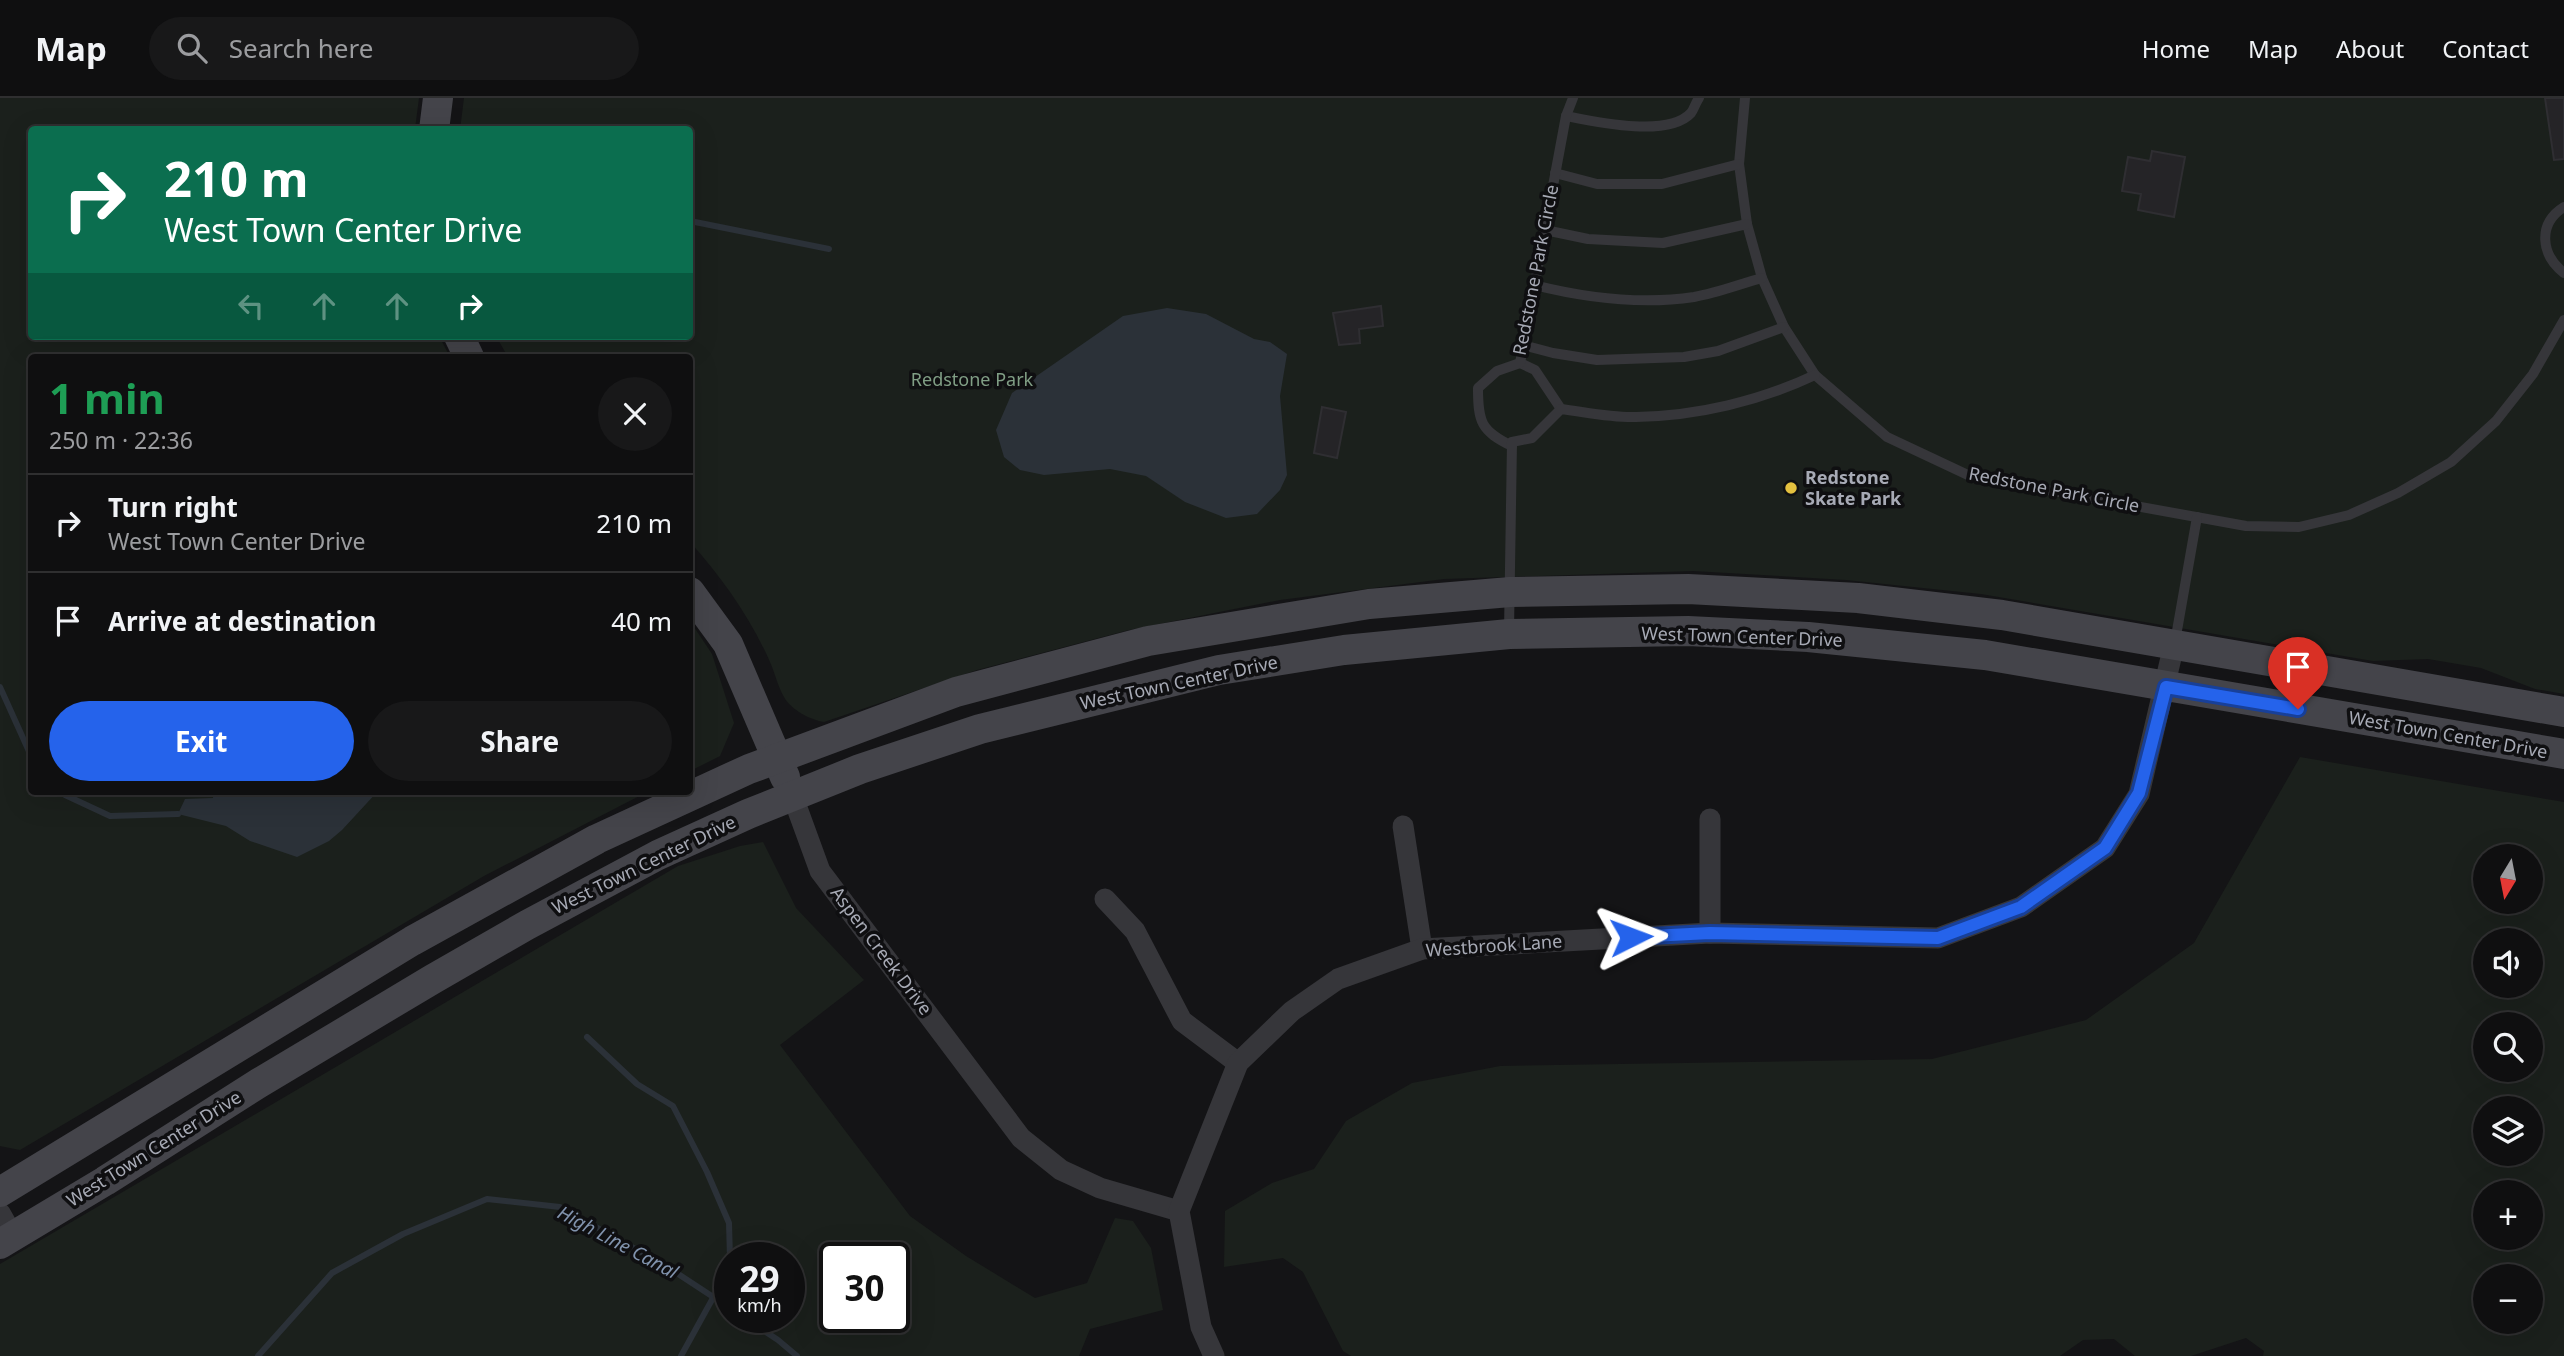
<!DOCTYPE html>
<meta charset="utf-8">
<style>
:root{--surface:#0f0f10;--page:#181819;--text:#f1f3f6;--muted:#9b9c9f;--line:#2f2f30;--accent:#2563eb}
body{margin:0;font-family:"Noto Sans",sans-serif;background:var(--page);color:var(--text);height:100vh;display:flex;flex-direction:column;font-size:26px;white-space:nowrap}
*{box-sizing:border-box;margin:0}
p{font-size:23px;color:var(--muted)}
.icon{flex:none;width:38px;height:38px;fill:none;stroke:currentColor;stroke-width:2;stroke-linecap:round;stroke-linejoin:round}
.map{position:relative;flex:1;overflow:hidden}
.drawer{position:absolute;left:28px;top:256px;width:665px;height:441px;display:flex;flex-direction:column;background:var(--surface);border-radius:7px;box-shadow:0 7px 28px #0002,0 0 0 2px var(--line)}
.drawer>*{flex:none}
.top-card{position:absolute;left:28px;top:28px;width:665px;height:214px;border-radius:7px;box-shadow:0 7px 28px #0002,0 0 0 2px var(--line);background:#0b6e4f;color:#fff;overflow:hidden}
.needle{width:46px;rotate:190deg}
.fabs{position:absolute;left:2473px;top:746px;display:grid;gap:14px}
.fabs a{display:grid;place-items:center;width:70px;height:70px;border-radius:50%;background:var(--surface);box-shadow:0 7px 28px #0002,0 0 0 2px var(--line);font-size:35px}
.speed{position:absolute;left:714px;top:1144px;display:flex;gap:14px;font-size:35px;font-weight:700;text-align:center}
.speed>*{display:grid;place-content:center;width:91px;height:91px;border-radius:50%;background:var(--surface);box-shadow:0 7px 28px #0002,0 0 0 2px var(--line);line-height:1}
.speed small{font-size:18px;font-weight:400}
.speed .limit{border:4px solid #111;border-radius:10px;background:#fff;color:#111}
.pin{position:absolute;display:grid;place-items:center;width:60px;height:60px;color:#fff;margin:-72px -30px;border-radius:50% 50% 50% 0;rotate:-45deg;box-shadow:0 0 7px #0007}
.pin .icon{rotate:45deg}
.me{position:absolute;width:77px;margin:-38px;rotate:87deg;stroke-linejoin:round;filter:drop-shadow(0 0 5px #0008)}
.turn{display:flex;align-items:center;gap:24px;height:147px;padding:0 21px;font-size:32px}
.turn .icon{width:91px;height:91px;stroke-width:2.5}
.turn b{display:block;font-size:49px;line-height:60px}
.lanes{display:flex;align-items:center;height:66px;padding:0 21px;background:#0003;justify-content:center;gap:35px;direction:ltr}
.lanes .off{opacity:.35}
.round{display:grid;place-items:center;flex:none;width:74px;height:74px;border-radius:37px;background:var(--page)}
.head{display:flex;align-items:center;justify-content:space-between;height:119px;padding:0 21px}
h1{font-size:42px;font-weight:700;line-height:52px;color:#1e9e55}
.button{display:flex;gap:14px;margin-top:auto;padding:14px 21px}
.button a{flex:1;height:80px;border-radius:42px;background:var(--accent);color:#fff;font-size:28px;font-weight:700;line-height:80px;text-align:center}
.button a+a{background:var(--page);color:var(--text)}
ul{padding:0;list-style:none}
li{display:flex;align-items:center;gap:21px;height:98px;padding:0 21px;border-top:2px solid var(--line)}
li div{flex:1}
li b{display:block;font-size:26px}
li em{font-style:normal}
header{display:flex;align-items:center;gap:42px;box-sizing:border-box;height:98px;padding:0 35px;background:var(--surface);border-bottom:2px solid var(--line)}
header strong{font-size:33px}
nav{display:flex;gap:38px;margin-inline-start:auto;font-size:24px}
.search{width:490px;height:63px;background:var(--page);display:flex;align-items:center;gap:18px;box-sizing:border-box;padding:0 24px;border-radius:38px;color:var(--muted);font-size:26px}
.map>svg:first-child{display:block}
.green{fill:#1b201c;fill-rule:evenodd}
.water{fill:#2b3138}
.lines{fill:none;stroke-linecap:round;stroke-linejoin:round}
.stream{stroke:#2b3138;stroke-width:6}
.building{fill:#252427;stroke:#2f2e32;stroke-width:2}
.lane{stroke:#36363a;stroke-width:10}
.street{stroke:#36363a;stroke-width:21}
.secondary{stroke:#44444a;stroke-width:30}
.route-casing{stroke:#184099;stroke-width:18}
.route{stroke:#2563eb;stroke-width:12}
.poi-dot{fill:#e3c03f;stroke:#0f0f11;stroke-width:2.5}
.labels{text-anchor:middle;stroke-width:7;stroke-linejoin:round;paint-order:stroke}
.street-label{font-size:18px;fill:#a7aab5;stroke:#0f0f11}
.park-label{font-size:18px;fill:#809e85;stroke:#0f0f11}
.poi-label{font-size:18px;font-weight:bold;fill:#a7aab5;stroke:#0f0f11;text-anchor:start}
.water-label{font-size:19px;font-style:italic;fill:#8193ad;stroke:#0f0f11}
</style>
<header>
<strong>Map</strong>
<div class="search"><svg class="icon" aria-label="search" viewBox="0 0 24 24"><circle cx="10" cy="10" r="6"/><path d="M15 15l6 6"/></svg>Search here</div>
<nav><a>Home</a><a>Map</a><a>About</a><a>Contact</a></nav>
</header>
<div class="map">
<svg width="2564" height="1258" viewBox="0 0 2564 1258">
<rect width="100%" height="100%" fill="#141416"/>
<g class="green">
<path d="M 0,0 L 419,0 L 415,31 L 32,32 L 32,238 L 439,238 L 450,259 L 32,259 L 32,693 L 649,693 L 484,778 L 20,1052 L 0,1048 Z"/>
<path d="M 464,0 L 2557,0 L 2564,27 L 2564,596 L 2535,591 L 2481,570 L 2428,561 L 2373,563 L 1981,496 L 1846,482 L 1693,473 L 1444,481 L 1280,502 L 1129,532 L 977,572 L 824,624 C 811,622 791,612 784,599 C 778,589 775,575 770,564 C 750,519 723,481 690,444 L 690,259 L 508,259 L 496,238 L 690,238 L 690,32 L 460,32 Z"/>
<path d="M 690,523 L 712,556 L 734,625 L 720,658 L 690,673 Z"/>
<path d="M 2300,659 L 2564,704 L 2564,1258 L 2263,1258 L 2264,1253 L 2246,1240 L 2191,1258 L 2135,1258 L 2114,1241 L 2083,1242 L 2060,1258 L 1351,1258 L 1343,1253 L 1303,1174 L 1283,1160 L 1224,1169 L 1225,1113 L 1272,1085 L 1314,1071 L 1346,1023 L 1412,985 L 1500,968 L 1932,961 L 2086,922 L 2194,845 ZM 2485,758 L 2530,758 L 2530,803 L 2485,803 ZM 2485,842 L 2530,842 L 2530,887 L 2485,887 ZM 2485,926 L 2530,926 L 2530,971 L 2485,971 ZM 2485,1010 L 2530,1010 L 2530,1055 L 2485,1055 ZM 2485,1094 L 2530,1094 L 2530,1139 L 2485,1139 ZM 2485,1178 L 2530,1178 L 2530,1223 L 2485,1223 Z"/>
<path d="M 763,744 L 796,810 L 864,882 L 780,947 L 910,1118 L 966,1158 L 1035,1200 L 1087,1185 L 1115,1120 L 1133,1123 L 1151,1150 L 1163,1212 L 1090,1231 L 1079,1258 L 0,1258 L 0,1166 L 678,768 L 740,748 ZM 730,1160 L 789,1160 L 789,1220 L 730,1220 ZM 835,1160 L 894,1160 L 894,1220 L 835,1220 Z"/>
</g>
<g class="water">
<path d="M 1167,210 L 1206,216 L 1254,241 L 1270,244 L 1287,256 L 1280,298 L 1287,377 L 1280,392 L 1257,416 L 1226,420 L 1185,404 L 1146,378 L 1110,371 L 1044,377 L 1020,372 L 1004,359 L 996,332 L 1012,295 L 1123,218 Z"/>
<path d="M 214,693 L 378,693 L 342,732 L 329,743 L 297,759 L 250,743 L 226,728 L 178,716 L 185,701 L 213,700 Z"/>
</g>
<g class="lines">
<g class="stream">
<path d="M 690,123 L 829,151"/>
<path d="M 0,589 L 32,660"/>
<path d="M 61,693 L 65,697 L 110,718 L 178,716"/>
<path d="M 587,939 L 637,986 L 673,1008 L 707,1074 L 729,1125 L 730,1160"/>
<path d="M 745,1220 L 778,1242 L 797,1258"/>
<path d="M 258,1258 L 332,1175 L 403,1136 L 487,1101 L 560,1109 L 666,1168 L 730,1210"/>
<path d="M 681,1258 L 730,1169"/>
</g>
</g>
<g class="building">
<path d="M 2545,0 L 2564,0 L 2564,61 L 2554,62 Z"/>
<path d="M 2152,53 L 2185,59 L 2174,119 L 2138,112 L 2141,96 L 2122,93 L 2128,59 L 2150,63 Z"/>
<path d="M 1381,208 L 1383,228 L 1359,231 L 1360,245 L 1339,247 L 1333,215 Z"/>
<path d="M 1322,309 L 1346,314 L 1337,360 L 1314,355 Z"/>
</g>
<g class="lines">
<g class="lane">
<path d="M 1745,0 L 1739,66 L 1747,126 L 1762,180 L 1784,229 L 1815,277 L 1887,339 L 1970,378 L 2246,428 L 2299,429 L 2349,417 L 2398,395 L 2451,364 L 2496,323 L 2533,276 L 2564,222"/>
<path d="M 1566,18 C 1596,24 1668,40 1691,15 C 1694,11 1696,4 1699,0"/>
<path d="M 1555,75 L 1597,86 L 1662,86 L 1739,66"/>
<path d="M 2564,109 C 2537,126 2541,157 2564,175"/>
<path d="M 1545,132 L 1588,141 L 1663,145 L 1747,126"/>
<path d="M 1534,187 C 1586,200 1641,207 1694,199 C 1717,195 1740,186 1762,180"/>
<path d="M 1523,247 L 1553,255 L 1597,262 L 1684,259 L 1718,253 L 1784,229"/>
<path d="M 1520,265 L 1535,272 L 1561,311"/>
<path d="M 1512,348 C 1481,333 1478,324 1478,290 L 1497,273 L 1520,265 L 1566,18 L 1573,0"/>
<path d="M 1509,533 L 1512,344 L 1532,340 L 1561,311 C 1585,314 1612,320 1636,319 C 1697,318 1760,303 1815,277"/>
<path d="M 2175,544 L 2197,419"/>
</g>
<g class="street">
<path d="M 793,699 L 820,773 L 1021,1040 L 1061,1072 L 1100,1090 L 1179,1113"/>
<path d="M 1403,728 L 1422,851"/>
<path d="M 1105,801 L 1135,833 L 1182,923 L 1238,965"/>
<path d="M 1710,835 L 1710,721"/>
<path d="M 0,1115 L 13,1138"/>
<path d="M 1214,1258 L 1201,1229 L 1179,1113 L 1238,965 L 1292,913 L 1338,881 L 1422,851 L 1710,835 L 1938,840 L 2021,809 L 2105,750 L 2139,696 L 2174,547"/>
</g>
<g class="secondary">
<path d="M 434,32 L 438,0"/>
<path d="M 459,238 L 469,259"/>
<path d="M 690,494 L 728,546 L 785,679"/>
<path d="M 0,1094 L 412,843 L 597,741 L 749,671 L 956,594 L 1148,543 L 1369,506 L 1510,494 L 1688,491 L 1858,500 L 2002,517 L 2564,614"/>
<path d="M 0,1146 L 105,1083 L 259,985 L 433,881 L 527,827 L 658,757 L 748,716 L 860,671 L 980,631 L 1219,572 L 1344,552 L 1509,536 L 1688,533 L 1808,539 L 1985,557 L 2564,656"/>
</g>
</g>
<g class="lines">
<defs>
<path id="route" d="M 1631,839 L 1710,835 L 1938,840 L 2021,809 L 2105,750 L 2139,695 L 2166,589 L 2298,611"/>
</defs>
<use href="#route" class="route-casing"/>
<use href="#route" class="route"/>
</g>
<circle class="poi-dot" cx="1791" cy="390" r="7"/>
<g class="labels">
<g class="street-label">
<text transform="translate(1536 172) rotate(-79)" y="6">Redstone Park Circle</text>
<text transform="translate(2054 392) rotate(11)" y="6">Redstone Park Circle</text>
<text transform="translate(1742 539) rotate(2)" y="6">West Town Center Drive</text>
<text transform="translate(1179 585) rotate(-12)" y="6">West Town Center Drive</text>
<text transform="translate(2448 637) rotate(10)" y="6">West Town Center Drive</text>
<text transform="translate(644 767) rotate(-26)" y="6">West Town Center Drive</text>
<text transform="translate(1494 848) rotate(-4)" y="6">Westbrook Lane</text>
<text transform="translate(881 853) rotate(53)" y="6">Aspen Creek Drive</text>
<text transform="translate(154 1051) rotate(-32)" y="6">West Town Center Drive</text>
</g>
<g class="park-label">
<text x="972" y="288">Redstone Park</text>
</g>
<g class="poi-label">
<text x="1805" y="386">Redstone<tspan x="1805" dy="21">Skate Park</tspan></text>
</g>
<g class="water-label">
<text transform="translate(618 1144) rotate(28)" y="7">High Line Canal</text>
</g>
</g>
</svg>
<div class="fabs">
<a><svg class="needle" viewBox="-14 -14 28 28"><path d="M0-13l5 13h-10z" fill="#e53935"/><path d="M0 13l5-13h-10z" fill="#9b9c9f"/></svg></a>
<a><svg class="icon" aria-label="sound" viewBox="0 0 24 24"><path d="M4 9h4l5-4v14l-5-4H4zM17 9q2 3 0 6"/></svg></a>
<a><svg class="icon" aria-label="search" viewBox="0 0 24 24"><circle cx="10" cy="10" r="6"/><path d="M15 15l6 6"/></svg></a>
<a><svg class="icon" aria-label="layers" viewBox="0 0 24 24"><path d="M12 4l9 5-9 5-9-5zM3 14l9 5 9-5"/></svg></a>
<a>+</a>
<a>−</a>
</div>
<div class="speed"><div>29<small>km/h</small></div><div class="limit">30</div></div>
<div class="pin" style="left:2298px;top:611px;background:#d93025"><svg class="icon" aria-label="arrive" viewBox="0 0 24 24"><path d="M6 21V4h12l-3 4 3 4H6"/></svg></div>
<svg class="me" style="left:1631px;top:839px" viewBox="-20 -20 40 40"><path d="M0-17L14 15 0 8-14 15z" fill="#2563eb" stroke="#fff" stroke-width="4"/></svg>
<div class="top-card">
<div class="turn"><svg class="icon" aria-label="right" viewBox="0 0 24 24"><path d="M7 20v-9h11M14 6l5 5-5 5"/></svg><div><b>210 m</b>West Town Center Drive</div></div>
<div class="lanes"><svg class="icon off" aria-label="left" viewBox="0 0 24 24"><path d="M17 20v-9H6M10 6l-5 5 5 5"/></svg><svg class="icon off" aria-label="ahead" viewBox="0 0 24 24"><path d="M12 20V5M6 11l6-6 6 6"/></svg><svg class="icon off" aria-label="ahead" viewBox="0 0 24 24"><path d="M12 20V5M6 11l6-6 6 6"/></svg><svg class="icon" aria-label="right" viewBox="0 0 24 24"><path d="M7 20v-9h11M14 6l5 5-5 5"/></svg></div>
</div>
<section class="drawer">
<div class="head"><div><h1>1 min</h1><p>250 m · 22:36</p></div><a class="round"><svg class="icon" aria-label="close" viewBox="0 0 24 24"><path d="M6 6l12 12M18 6L6 18"/></svg></a></div>
<ul>
<li><svg class="icon" aria-label="right" viewBox="0 0 24 24"><path d="M7 20v-9h11M14 6l5 5-5 5"/></svg><div><b>Turn right</b><p>West Town Center Drive</p></div><em>210 m</em></li>
<li><svg class="icon" aria-label="arrive" viewBox="0 0 24 24"><path d="M6 21V4h12l-3 4 3 4H6"/></svg><div><b>Arrive at destination</b></div><em>40 m</em></li>
</ul>
<div class="button"><a>Exit</a><a>Share</a></div>
</section>
</div>
